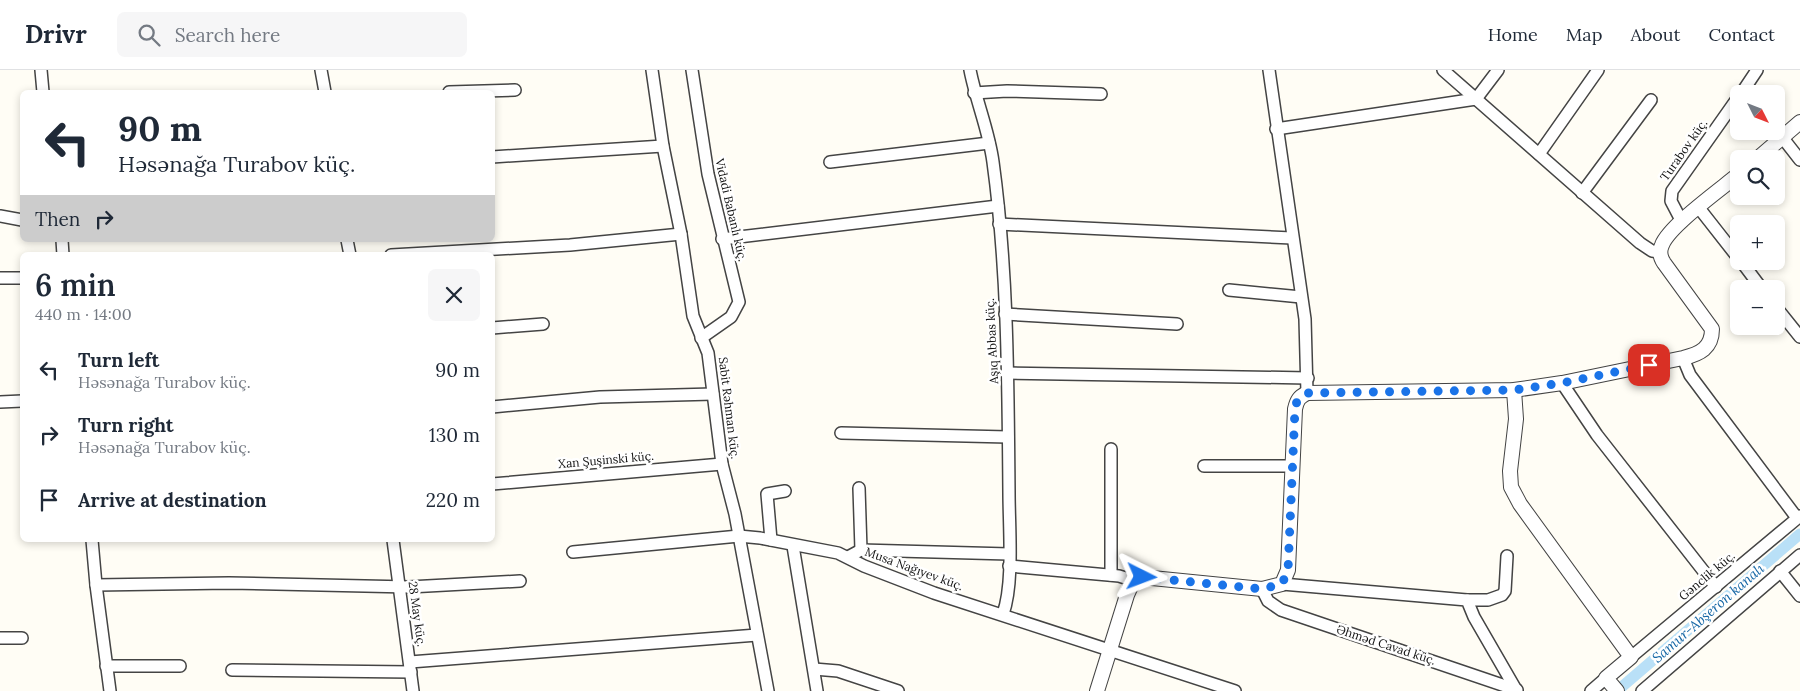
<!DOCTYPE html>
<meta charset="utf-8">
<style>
:root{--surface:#fff;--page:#f6f6f7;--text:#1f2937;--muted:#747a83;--line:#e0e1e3}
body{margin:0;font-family:Lora,serif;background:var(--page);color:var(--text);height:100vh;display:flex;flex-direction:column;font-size:19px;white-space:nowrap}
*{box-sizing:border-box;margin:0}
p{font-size:16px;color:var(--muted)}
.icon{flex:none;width:28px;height:28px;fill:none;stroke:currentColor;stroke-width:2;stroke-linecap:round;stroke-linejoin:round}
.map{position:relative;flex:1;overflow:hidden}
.sheet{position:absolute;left:20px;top:182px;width:475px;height:290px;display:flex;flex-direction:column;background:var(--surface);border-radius:8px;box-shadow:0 2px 8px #0003}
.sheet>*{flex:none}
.top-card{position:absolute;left:20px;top:20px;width:475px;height:152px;border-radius:8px;box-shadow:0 2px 8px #0003;background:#fff;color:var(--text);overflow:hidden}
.needle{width:32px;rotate:132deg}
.buttons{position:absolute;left:1730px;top:15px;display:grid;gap:10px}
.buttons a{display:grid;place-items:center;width:55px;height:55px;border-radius:8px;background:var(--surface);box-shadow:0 2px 8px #0003;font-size:25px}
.pin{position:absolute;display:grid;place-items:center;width:42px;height:42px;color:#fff;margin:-21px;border-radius:10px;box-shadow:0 2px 8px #0006}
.me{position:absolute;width:55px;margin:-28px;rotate:93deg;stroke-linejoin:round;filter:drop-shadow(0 0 4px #0008)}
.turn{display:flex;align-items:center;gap:18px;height:105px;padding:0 15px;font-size:22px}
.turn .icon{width:65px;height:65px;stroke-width:2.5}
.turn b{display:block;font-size:35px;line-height:42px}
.then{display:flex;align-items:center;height:48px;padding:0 15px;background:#0003;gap:10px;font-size:19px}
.round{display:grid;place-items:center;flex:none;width:52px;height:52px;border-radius:8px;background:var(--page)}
.summary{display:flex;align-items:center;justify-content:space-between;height:85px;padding:0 15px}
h1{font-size:30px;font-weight:600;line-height:38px}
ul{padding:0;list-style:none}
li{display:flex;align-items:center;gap:15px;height:65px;padding:0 15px}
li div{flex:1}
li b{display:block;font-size:19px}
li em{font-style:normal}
header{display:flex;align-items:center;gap:30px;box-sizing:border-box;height:70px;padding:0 25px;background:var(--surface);border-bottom:1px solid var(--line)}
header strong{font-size:24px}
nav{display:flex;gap:28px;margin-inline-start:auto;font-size:18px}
.search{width:350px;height:45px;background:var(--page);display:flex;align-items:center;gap:12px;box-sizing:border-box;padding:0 18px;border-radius:8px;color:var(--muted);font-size:19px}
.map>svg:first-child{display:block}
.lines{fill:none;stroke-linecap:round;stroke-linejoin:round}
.canal{stroke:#b9e0f7;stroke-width:11}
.minor-casing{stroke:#444;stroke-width:14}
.tertiary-casing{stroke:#444;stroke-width:16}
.minor{stroke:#fff;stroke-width:11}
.tertiary{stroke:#fff;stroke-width:14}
.route{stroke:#1a73e8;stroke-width:9;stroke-dasharray:0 16.2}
.labels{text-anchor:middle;stroke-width:5;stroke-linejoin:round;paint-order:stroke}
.street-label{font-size:12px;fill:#111;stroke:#fff}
.water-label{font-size:14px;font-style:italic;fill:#1768a6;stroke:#fff}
</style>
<header>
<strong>Drivr</strong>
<div class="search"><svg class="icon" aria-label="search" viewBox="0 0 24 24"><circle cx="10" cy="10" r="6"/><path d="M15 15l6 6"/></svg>Search here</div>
<nav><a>Home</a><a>Map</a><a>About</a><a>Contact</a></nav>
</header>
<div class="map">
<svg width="1800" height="621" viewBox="0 0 1800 621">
<rect width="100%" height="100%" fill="#fffdf5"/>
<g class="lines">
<path class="canal" d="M 1617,621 L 1800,464"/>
<defs>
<g id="minor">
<path d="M 41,0 L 43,22"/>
<path d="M 321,0 L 325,22"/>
<path d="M 652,0 L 663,76 L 681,164 L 693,246 L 708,283 L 722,394 L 735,444 L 768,621"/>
<path d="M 692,0 L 708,104 L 739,232 L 731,247 L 701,268"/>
<path d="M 970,0 C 976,31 989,61 993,92 C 1008,201 1008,313 1009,423 C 1009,457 1014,513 1003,544"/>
<path d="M 1269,0 L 1305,249 L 1307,323"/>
<path d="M 1443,0 L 1640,173 L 1652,181 L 1660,182"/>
<path d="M 449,22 L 515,20"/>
<path d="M 974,23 L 1007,21 L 1101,24"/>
<path d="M 1741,24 L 1757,0"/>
<path d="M 1276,59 L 1476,29 L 1498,0"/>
<path d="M 1782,67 L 1800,90"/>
<path d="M 1539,84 L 1598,0"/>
<path d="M 492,87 L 663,76"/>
<path d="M 830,92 L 989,73"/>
<path d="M 1582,123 L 1651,30"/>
<path d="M 1699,138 L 1739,189"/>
<path d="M 0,146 L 22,150"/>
<path d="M 1682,152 L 1671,131 L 1672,121 L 1739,26"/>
<path d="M 999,154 L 1292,168"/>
<path d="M 722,169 L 998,136"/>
<path d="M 62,170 L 63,185"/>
<path d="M 347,170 L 350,185"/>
<path d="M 391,185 L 570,175 L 681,164"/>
<path d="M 1741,191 L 1762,219"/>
<path d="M 0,208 L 22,208"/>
<path d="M 1229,220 L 1301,227"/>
<path d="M 1776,237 L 1800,267"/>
<path d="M 1005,244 L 1177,254"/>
<path d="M 492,258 L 543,254"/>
<path d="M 1683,288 L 1690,305 L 1797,448"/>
<path d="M 1008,303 L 1308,308"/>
<path d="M 1562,313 L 1597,365 L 1716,517"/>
<path d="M 0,332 L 22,331"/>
<path d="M 492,337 L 600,327 L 713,324"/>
<path d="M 841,363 L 1008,367"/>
<path d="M 1204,396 L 1291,396"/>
<path d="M 492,414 L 722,394"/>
<path d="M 859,418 L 861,480"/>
<path d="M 92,470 L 96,515 L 110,621"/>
<path d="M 393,470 L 413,621"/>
<path d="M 771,470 L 767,424 L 785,421"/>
<path d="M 793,476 L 817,621"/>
<path d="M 573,482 L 739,466 L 760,468 L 838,483 L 864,496 L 934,523 L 1235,621"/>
<path d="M 848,487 L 861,480 L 1009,484"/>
<path d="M 1009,496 L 1119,506 L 1135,511"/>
<path d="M 1780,501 L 1800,526"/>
<path d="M 1111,505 L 1111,379"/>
<path d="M 1282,514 L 1467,530 L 1474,547 L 1515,618"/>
<path d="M 96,515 L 229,513 L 409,517 L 520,511"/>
<path d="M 1262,519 L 1268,531 L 1281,540 L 1517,620"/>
<path d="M 1467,530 L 1488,530 L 1502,525 L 1505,521 L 1507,486"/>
<path d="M 0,568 L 22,568"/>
<path d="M 1631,587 L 1800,446"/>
<path d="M 410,592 L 757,565"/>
<path d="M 106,596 L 180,596"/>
<path d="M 814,599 L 838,601 L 898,621"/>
<path d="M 232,600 L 411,602"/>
<path d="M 1591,621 L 1606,608"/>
<path d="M 1642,621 L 1800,485"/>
</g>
<g id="tertiary">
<path d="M 1757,89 L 1800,52"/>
<path d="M 1514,320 L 1516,349 L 1510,401 L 1511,417 L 1520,434 L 1631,587 L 1606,608 L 1617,621"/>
<path d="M 1097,621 L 1127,525 L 1131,516 L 1142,507 L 1262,519 L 1282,514 L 1288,500 L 1295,339 C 1297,330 1299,327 1307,323 L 1514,320 L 1562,313 L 1683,288 C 1700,284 1712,278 1712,259 L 1664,193 C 1660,187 1659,181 1662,175 C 1669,156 1721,119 1739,104"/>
</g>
</defs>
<use href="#minor" class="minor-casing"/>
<use href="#tertiary" class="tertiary-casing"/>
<use href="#minor" class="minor"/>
<use href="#tertiary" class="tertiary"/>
</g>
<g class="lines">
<path class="route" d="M 1142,507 L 1262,519 L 1282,514 L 1288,500 L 1295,339 L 1297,331 L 1307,323 L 1514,320 L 1562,313 L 1649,295"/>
</g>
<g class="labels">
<g class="street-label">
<text transform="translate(1684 80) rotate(-55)" y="4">Turabov küç.</text>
<text transform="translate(731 140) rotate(77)" y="4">Vidadi Babanlı küç.</text>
<text transform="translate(992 271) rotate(-93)" y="4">Aşıq Abbas küç.</text>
<text transform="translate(729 338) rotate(83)" y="4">Sabit Rəhman küç.</text>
<text transform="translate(606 390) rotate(-5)" y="4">Xan Şuşinski küç.</text>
<text transform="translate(914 499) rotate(20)" y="4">Musa Nağıyev küç.</text>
<text transform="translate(1707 506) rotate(-40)" y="4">Gənclik küç.</text>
<text transform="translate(417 544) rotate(82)" y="4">28 May küç.</text>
<text transform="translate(1386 575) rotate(18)" y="4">Əhməd Cavad küç.</text>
</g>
<g class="water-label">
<text transform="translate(1708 543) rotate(-41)" y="5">Samur-Abşeron kanalı</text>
</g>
</g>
</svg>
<div class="buttons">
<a><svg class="needle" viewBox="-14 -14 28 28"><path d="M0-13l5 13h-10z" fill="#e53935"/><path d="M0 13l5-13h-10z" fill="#747a83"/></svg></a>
<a><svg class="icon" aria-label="search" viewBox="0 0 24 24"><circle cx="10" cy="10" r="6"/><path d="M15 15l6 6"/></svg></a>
<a>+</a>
<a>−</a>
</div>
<div class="pin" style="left:1649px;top:295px;background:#d93025"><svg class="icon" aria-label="arrive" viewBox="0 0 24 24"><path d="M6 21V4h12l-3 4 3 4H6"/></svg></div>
<svg class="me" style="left:1142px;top:507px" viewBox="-20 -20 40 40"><path d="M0-17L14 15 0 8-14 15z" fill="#1a73e8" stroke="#fff" stroke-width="4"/></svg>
<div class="top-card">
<div class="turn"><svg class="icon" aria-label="left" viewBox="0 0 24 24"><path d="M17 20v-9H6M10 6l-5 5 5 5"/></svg><div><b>90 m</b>Həsənağa Turabov küç.</div></div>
<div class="then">Then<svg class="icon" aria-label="right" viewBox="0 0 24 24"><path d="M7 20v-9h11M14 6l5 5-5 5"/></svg></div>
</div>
<section class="sheet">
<div class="summary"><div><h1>6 min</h1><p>440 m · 14:00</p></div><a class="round"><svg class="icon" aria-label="close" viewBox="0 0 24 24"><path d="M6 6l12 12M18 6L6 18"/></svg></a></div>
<ul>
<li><svg class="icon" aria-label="left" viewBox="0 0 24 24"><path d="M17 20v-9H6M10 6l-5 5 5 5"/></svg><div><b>Turn left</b><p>Həsənağa Turabov küç.</p></div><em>90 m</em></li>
<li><svg class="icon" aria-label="right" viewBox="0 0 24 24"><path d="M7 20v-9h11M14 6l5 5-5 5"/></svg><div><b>Turn right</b><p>Həsənağa Turabov küç.</p></div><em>130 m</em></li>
<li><svg class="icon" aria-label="arrive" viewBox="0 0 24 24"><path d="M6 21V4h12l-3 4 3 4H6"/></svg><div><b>Arrive at destination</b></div><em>220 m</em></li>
</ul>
</section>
</div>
